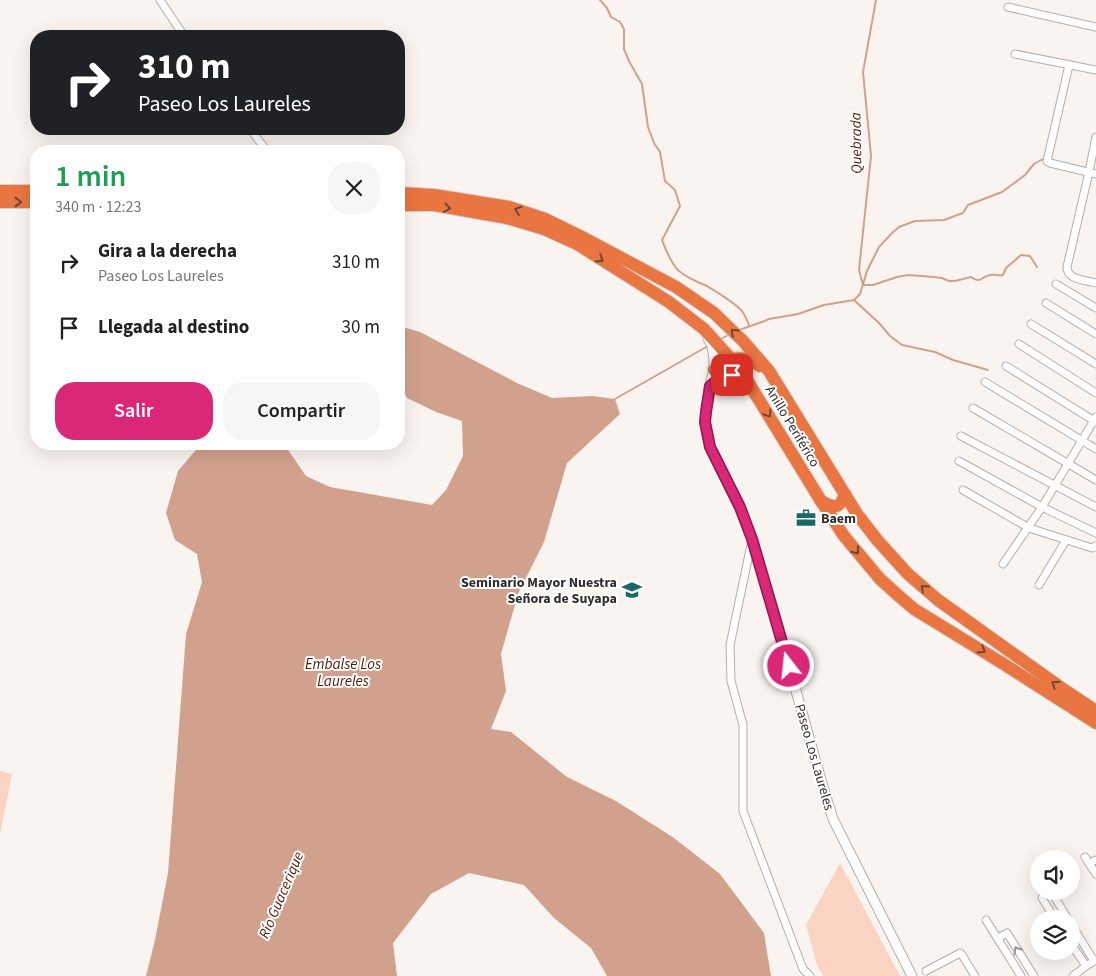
<!DOCTYPE html>
<html lang="es">
<meta charset="utf-8">
<style>
:root{--surface:#fff;--page:#f6f6f6;--text:#222;--muted:#767676;--accent:#db2777}
body{margin:0;font-family:"Source Sans 3",sans-serif;background:var(--page);color:var(--text);height:100vh;display:flex;flex-direction:column;font-size:19px;white-space:nowrap}
*{box-sizing:border-box;margin:0}
p{font-size:16px;color:var(--muted)}
.icon{flex:none;width:28px;height:28px;fill:none;stroke:currentColor;stroke-width:2;stroke-linecap:round;stroke-linejoin:round}
.map{position:relative;flex:1;overflow:hidden}
.panel{position:absolute;left:30px;top:145px;width:375px;height:305px;display:flex;flex-direction:column;background:var(--surface);border-radius:20px;box-shadow:0 5px 20px #0002}
.panel>*{flex:none}
.top-card{position:absolute;left:30px;top:30px;width:375px;height:105px;border-radius:20px;box-shadow:0 5px 20px #0002;background:#202124;color:#fff;overflow:hidden}
.tools{position:absolute;left:1030px;top:850px;display:grid;gap:10px}
.tools a{display:grid;place-items:center;width:50px;height:50px;border-radius:50%;background:var(--surface);box-shadow:0 5px 20px #0002;font-size:25px}
.pin{position:absolute;display:grid;place-items:center;width:42px;height:42px;color:#fff;margin:-21px;border-radius:10px;box-shadow:0 2px 8px #0006}
.me{position:absolute;width:55px;margin:-28px;rotate:344deg;stroke-linejoin:round;filter:drop-shadow(0 0 4px #0008)}
.turn{display:flex;align-items:center;gap:18px;height:105px;padding:0 25px;font-size:22px}
.turn .icon{width:65px;height:65px;stroke-width:2.5}
.turn b{display:block;font-size:35px;line-height:42px}
.round{display:grid;place-items:center;flex:none;width:52px;height:52px;border-radius:20px;background:var(--page)}
.head{display:flex;align-items:center;justify-content:space-between;height:85px;padding:0 25px}
h1{font-size:30px;font-weight:600;line-height:38px;color:#1e9e55}
.cta{display:flex;gap:10px;margin-top:auto;padding:10px 25px}
.cta a{flex:1;height:58px;border-radius:20px;background:var(--accent);color:#fff;font-size:20px;font-weight:600;line-height:58px;text-align:center}
.cta a+a{background:var(--page);color:var(--text)}
ul{padding:0;list-style:none}
li{display:flex;align-items:center;gap:15px;height:65px;padding:0 25px}
li div{flex:1}
li b{display:block;font-size:19px}
li em{font-style:normal}
.map>svg:first-child{display:block}
.green{fill:#fad3c3}
.water{fill:#d1a18e}
.lines{fill:none;stroke-linecap:round;stroke-linejoin:round}
.stream{stroke:#d1a18e;stroke-width:2}
.street-casing{stroke:#b4aeab;stroke-width:9}
.secondary-casing{stroke:#b4aeab;stroke-width:11}
.highway-casing{stroke:#d1d1d1;stroke-width:14}
.street{stroke:#fff;stroke-width:7}
.secondary{stroke:#fff;stroke-width:9}
.highway{stroke:#e97541;stroke-width:12}
.oneway{stroke:#714734}
.oneway2{stroke:#989696}
.route-casing{stroke:#8e194d;stroke-width:12}
.route{stroke:#db2777;stroke-width:9}
.labels{text-anchor:middle;stroke-width:4;stroke-linejoin:round;paint-order:stroke}
.street-label{font-size:14px;fill:#302e2d;stroke:#fff}
.poi-label{font-size:14px;font-weight:bold;fill:#302e2d;stroke:#fff;text-anchor:start}
.water-label{font-size:15px;font-style:italic;fill:#531a00;stroke:#fff}
</style>
<div class="map">
<svg width="1096" height="976" viewBox="0 0 1096 976">
<rect width="100%" height="100%" fill="#faf4f1"/>
<g class="green">
<path d="M 0,771 L 12,774 L 0,834 Z"/>
<path d="M 840,863 L 900,976 L 824,976 L 818,968 L 806,925 Z"/>
</g>
<path class="water" d="M 399,326 L 420,332 L 517,383 L 552,398 L 592,396 L 615,399 L 620,414 L 567,463 L 544,542 L 518,594 L 501,654 L 506,691 L 491,729 L 511,732 L 567,777 L 616,801 L 674,838 L 720,874 L 764,933 L 771,976 L 607,976 L 591,948 L 554,918 L 524,885 L 469,873 L 431,894 L 393,943 L 397,976 L 146,976 L 155,940 L 168,873 L 186,634 L 202,582 L 197,554 L 175,540 L 166,513 L 178,471 L 201,444 L 284,444 L 306,476 L 330,487 L 432,505 L 446,490 L 463,456 L 462,421 L 436,412 L 407,398 L 399,381 Z"/>
<g class="lines">
<g class="stream">
<path d="M 600,0 L 607,8 L 611,17 L 620,22 L 624,29 L 624,49 L 629,61 L 642,84 L 648,127 L 654,143 L 660,152 L 665,181 L 675,190 L 680,206 L 662,240 C 666,250 671,264 679,271 C 687,278 697,282 707,286 C 717,292 734,302 742,311 C 745,315 747,320 749,325"/>
<path d="M 863,285 L 859,270 L 871,156 L 863,72 L 876,0"/>
<path d="M 863,285 L 873,285 L 897,277 L 908,275 L 934,277 L 942,278 L 949,281 L 955,281 L 971,277 C 982,284 980,277 990,275 C 994,274 999,276 1003,275 L 1006,268 L 1021,255 L 1030,256 L 1037,267"/>
<path d="M 854,300 L 879,323 L 890,336 L 902,345 L 935,352 L 953,360 L 988,370"/>
<path d="M 739,330 L 762,322 L 769,319 L 798,314 L 824,305 L 854,300 L 860,294 L 867,271 L 879,247 L 892,233 L 899,227 L 915,221 L 944,220 L 963,213 L 968,205 L 1002,192 L 1025,175 L 1034,164 L 1043,159"/>
<path d="M 721,339 L 730,334"/>
<path d="M 615,399 L 708,346"/>
</g>
<defs>
<g id="street">
<path d="M 160,0 L 184,36"/>
<path d="M 1008,7 L 1096,27"/>
<path d="M 1015,54 L 1096,70"/>
<path d="M 1069,65 L 1047,161 L 1050,163 L 1096,174"/>
<path d="M 250,129 L 267,151"/>
<path d="M 1096,137 L 1089,172 L 1067,267 C 1067,280 1085,280 1096,283"/>
<path d="M 1056,284 L 1096,308"/>
<path d="M 1046,303 L 1096,334"/>
<path d="M 1031,324 L 1096,364"/>
<path d="M 1019,344 L 1096,393"/>
<path d="M 1006,366 L 1096,422"/>
<path d="M 985,382 L 1096,449"/>
<path d="M 973,408 L 1096,480"/>
<path d="M 961,436 L 1096,507"/>
<path d="M 959,461 L 1042,507 L 1096,533"/>
<path d="M 963,490 L 1029,528 L 1092,548 L 1096,546"/>
<path d="M 752,540 L 730,645 L 731,681 L 743,725 L 743,811 L 803,969 L 810,976"/>
<path d="M 1003,564 L 1042,507 L 1096,417"/>
<path d="M 1039,585 L 1066,540"/>
<path d="M 1085,857 L 1096,874"/>
<path d="M 1089,863 L 1096,860"/>
<path d="M 1047,891 L 1044,893 L 1042,898 L 1055,919"/>
<path d="M 1049,891 L 1052,893 L 1068,919"/>
<path d="M 986,920 L 1021,976"/>
<path d="M 1071,924 L 1094,961"/>
<path d="M 998,938 L 1007,933 L 1034,976"/>
<path d="M 1071,944 L 1086,966"/>
<path d="M 926,971 L 960,953 L 962,955 L 975,976"/>
<path d="M 1073,976 L 1086,966 L 1096,960"/>
</g>
<g id="secondary">
<path d="M 708,338 L 712,346 L 714,359 L 714,370 L 710,385 L 706,412 L 705,422 L 710,447 L 739,507 L 752,539 L 774,612 L 821,780 L 833,819 L 912,976"/>
<path d="M 710,385 C 725,371 729,373 747,381"/>
</g>
<g id="highway">
<path d="M 0,191 L 36,191"/>
<path d="M 399,193 L 434,195 L 509,207 L 545,219 L 582,237 L 676,287 L 714,313 L 743,341 L 769,371 L 857,514 L 878,541 L 908,574 L 938,600 L 1060,687 L 1096,711"/>
<path d="M 0,202 L 36,202"/>
<path d="M 399,205 L 434,205 L 507,218 L 544,229 L 577,244 L 669,302 L 704,329 L 731,359 L 748,382 L 821,501 L 844,536 L 880,579 L 900,597 L 914,609 L 1002,663 L 1096,723"/>
<path d="M 714,370 C 729,356 743,354 760,366"/>
<path d="M 821,501 C 835,508 839,510 845,494"/>
</g>
</defs>
<use href="#street" class="street-casing"/>
<use href="#secondary" class="secondary-casing"/>
<use href="#highway" class="highway-casing"/>
<use href="#street" class="street"/>
<use href="#secondary" class="secondary"/>
<use href="#highway" class="highway"/>
</g>
<defs><path id="oneway-chevron" d="M-2-3.5L2.5 0L-2 3.5" fill="none" stroke-width="1.6" stroke-linecap="round" stroke-linejoin="round" transform="scale(1.25)"/></defs>
<g class="oneway">
<use href="#oneway-chevron" transform="translate(18 202)"/>
<use href="#oneway-chevron" transform="translate(447 208) rotate(10)"/>
<use href="#oneway-chevron" transform="translate(518 210) rotate(-161)"/>
<use href="#oneway-chevron" transform="translate(600 259) rotate(32)"/>
<use href="#oneway-chevron" transform="translate(734 332) rotate(-137)"/>
<use href="#oneway-chevron" transform="translate(768 414) rotate(59)"/>
<use href="#oneway-chevron" transform="translate(856 551) rotate(52)"/>
<use href="#oneway-chevron" transform="translate(924 588) rotate(-138)"/>
<use href="#oneway-chevron" transform="translate(982 650) rotate(32)"/>
<use href="#oneway-chevron" transform="translate(1055 684) rotate(-145)"/>
</g>
<use class="oneway2" href="#oneway-chevron" transform="translate(1017 950) rotate(-122)"/>
<g class="lines">
<defs>
<path id="route" d="M 732,375 L 723,375 L 710,386 L 706,412 L 705,422 L 710,447 L 740,507 L 752,539 L 789,666"/>
</defs>
<use href="#route" class="route-casing"/>
<use href="#route" class="route"/>
</g>
<defs>
<symbol id="office-bare" viewBox="-9 -9 18 18"><path d="M-6-3h4V-5.5h4V-3h4V5H-6ZM-1-4.5V-3h2v-1.5ZM-6 0V1H6V0Z" fill="#196766" stroke="#fff" stroke-width="2.5" paint-order="stroke"/></symbol>
<symbol id="university-bare" viewBox="-9 -9 18 18"><path d="M0-5L7-2L0 1L-7-2ZM-4 1L0 2.5L4 1V4Q0 6-4 4Z" fill="#196766" stroke="#fff" stroke-width="2.5" paint-order="stroke"/></symbol>
</defs>
<g fill-rule="evenodd">
<use href="#office-bare" x="792" y="504" width="28" height="28"/>
<use href="#university-bare" x="618" y="576" width="28" height="28"/>
</g>
<g class="labels">
<g class="street-label">
<text transform="translate(793 426) rotate(59)" y="5">Anillo Periférico</text>
<text transform="translate(815 757) rotate(74)" y="5">Paseo Los Laureles</text>
</g>
<g class="poi-label">
<text x="821" y="523">Baem</text>
<text x="617" y="587" text-anchor="end">Seminario Mayor Nuestra<tspan x="617" dy="16">Señora de Suyapa</tspan></text>
</g>
<g class="water-label">
<text transform="translate(856 143) rotate(-91)" y="5">Quebrada</text>
<text x="343" y="669">Embalse Los<tspan x="343" dy="17">Laureles</tspan></text>
<text transform="translate(281 895) rotate(-67)" y="5">Río Guacerique</text>
</g>
</g>
</svg>
<div class="tools">
<a><svg class="icon" aria-label="sound" viewBox="0 0 24 24"><path d="M4 9h4l5-4v14l-5-4H4zM17 9q2 3 0 6"/></svg></a>
<a><svg class="icon" aria-label="layers" viewBox="0 0 24 24"><path d="M12 4l9 5-9 5-9-5zM3 14l9 5 9-5"/></svg></a>
</div>
<div class="pin" style="left:732px;top:375px;background:#d93025"><svg class="icon" aria-label="arrive" viewBox="0 0 24 24"><path d="M6 21V4h12l-3 4 3 4H6"/></svg></div>
<svg class="me" style="left:789px;top:666px" viewBox="-20 -20 40 40"><circle r="17" fill="#db2777" stroke="#fff" stroke-width="3"/><path d="M0-11L8 9 0 5-8 9z" fill="#fff"/></svg>
<div class="top-card">
<div class="turn"><svg class="icon" aria-label="right" viewBox="0 0 24 24"><path d="M7 20v-9h11M14 6l5 5-5 5"/></svg><div><b>310 m</b>Paseo Los Laureles</div></div>
</div>
<section class="panel">
<div class="head"><div><h1>1 min</h1><p>340 m · 12:23</p></div><a class="round"><svg class="icon" aria-label="close" viewBox="0 0 24 24"><path d="M6 6l12 12M18 6L6 18"/></svg></a></div>
<ul>
<li><svg class="icon" aria-label="right" viewBox="0 0 24 24"><path d="M7 20v-9h11M14 6l5 5-5 5"/></svg><div><b>Gira a la derecha</b><p>Paseo Los Laureles</p></div><em>310 m</em></li>
<li><svg class="icon" aria-label="arrive" viewBox="0 0 24 24"><path d="M6 21V4h12l-3 4 3 4H6"/></svg><div><b>Llegada al destino</b></div><em>30 m</em></li>
</ul>
<div class="cta"><a>Salir</a><a>Compartir</a></div>
</section>
</div>
